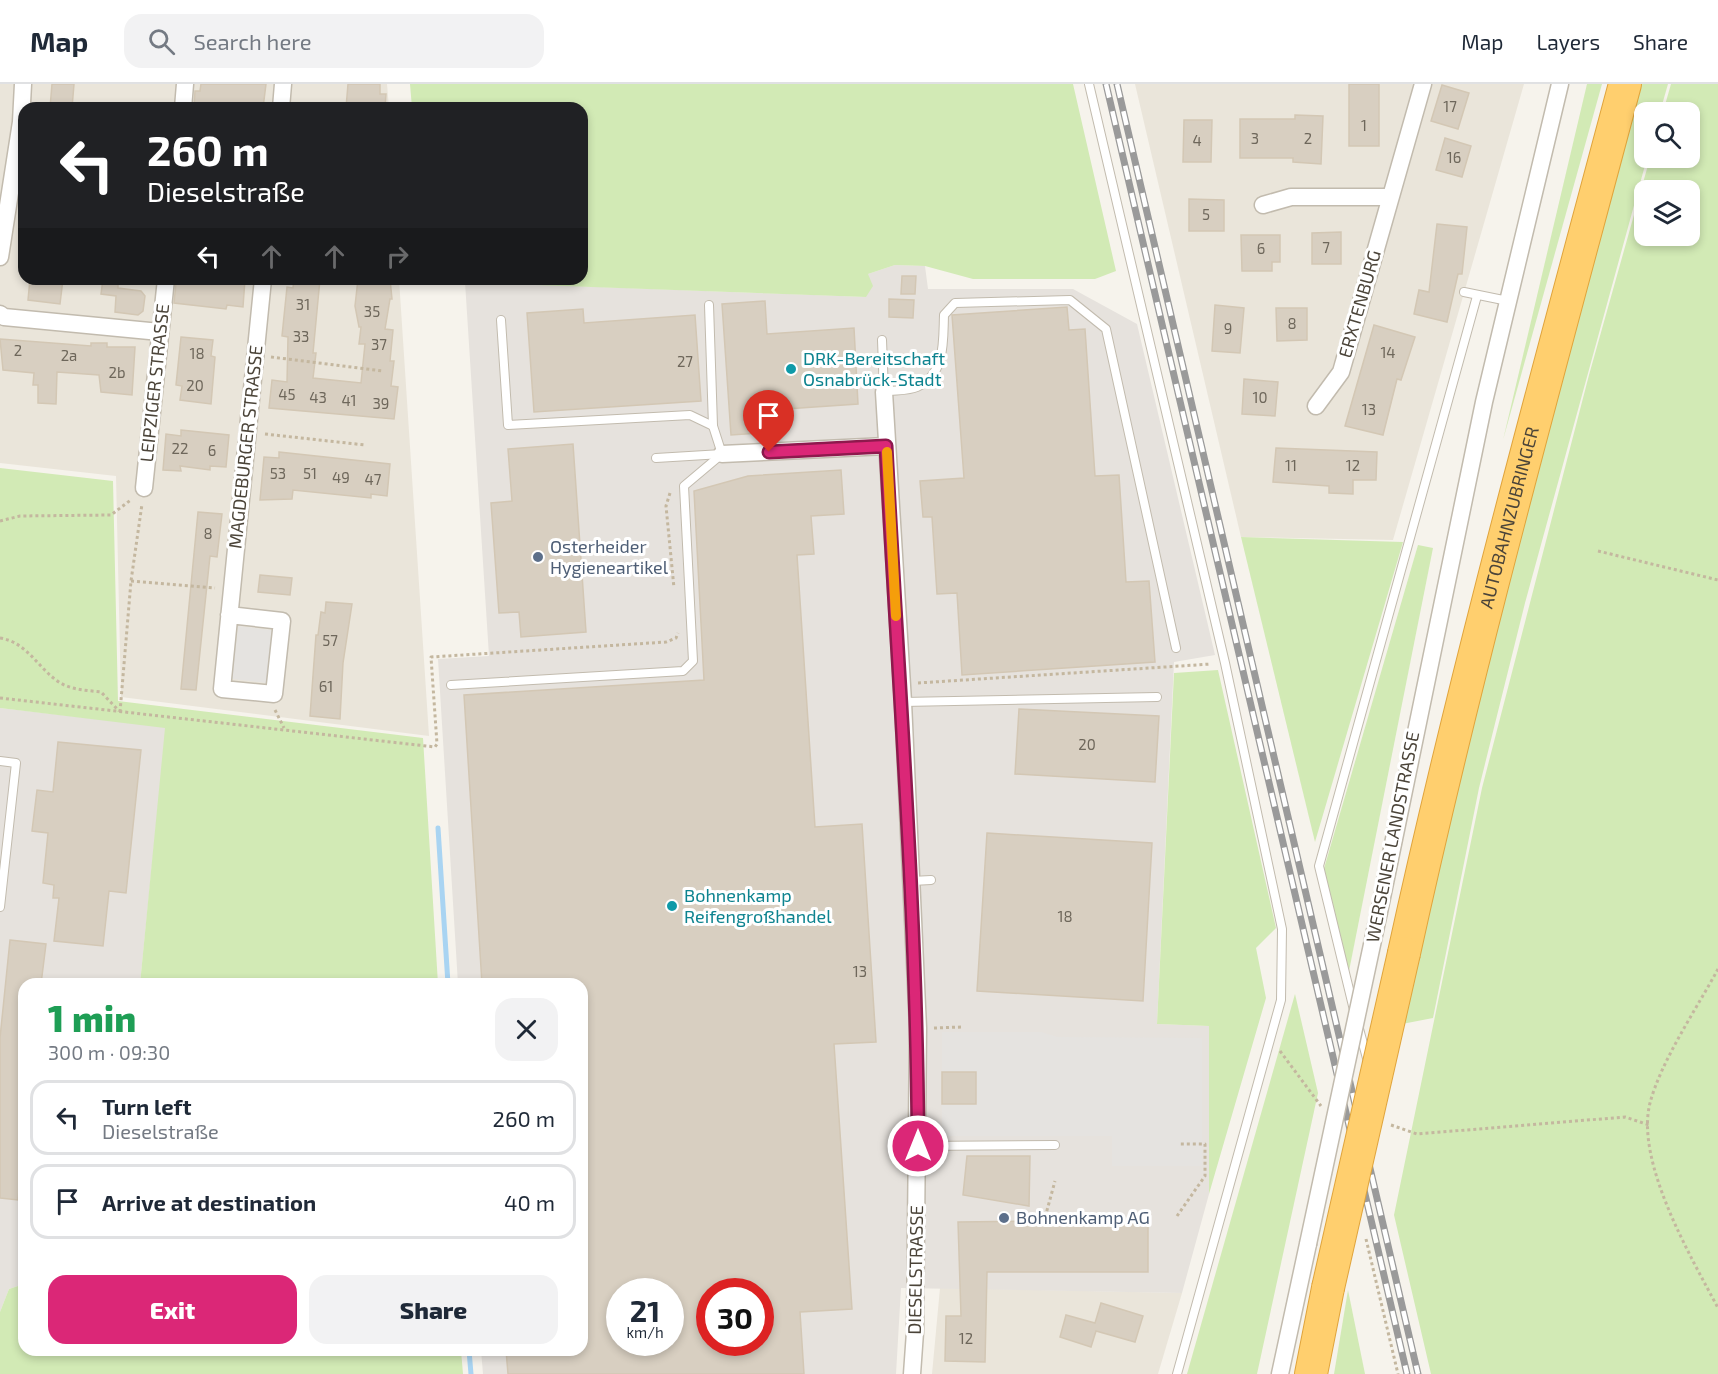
<!DOCTYPE html>
<meta charset="utf-8">
<style>
:root{--surface:#fff;--page:#f2f2f3;--text:#1f2937;--muted:#747a83;--line:#e0e1e3;--accent:#db2777}
body{margin:0;font-family:"Exo 2",sans-serif;background:var(--page);color:var(--text);height:100vh;display:flex;flex-direction:column;font-size:22px;white-space:nowrap}
*{box-sizing:border-box;margin:0}
p{font-size:20px;color:var(--muted)}
.icon{flex:none;width:33px;height:33px;fill:none;stroke:currentColor;stroke-width:2;stroke-linecap:round;stroke-linejoin:round}
.map{position:relative;flex:1;overflow:hidden}
.panel{position:absolute;left:18px;top:894px;width:570px;height:378px;display:flex;flex-direction:column;background:var(--surface);border-radius:18px;box-shadow:0 3px 9px #0003}
.panel>*{flex:none}
.top-card{position:absolute;left:18px;top:18px;width:570px;height:183px;border-radius:18px;box-shadow:0 3px 9px #0003;background:#202124;color:#fff;overflow:hidden}
.controls{position:absolute;left:1634px;top:18px;display:grid;gap:12px}
.controls a{display:grid;place-items:center;width:66px;height:66px;border-radius:12px;background:var(--surface);box-shadow:0 3px 9px #0003;font-size:30px}
.speed{position:absolute;left:606px;top:1194px;display:flex;gap:12px;font-size:30px;font-weight:700;text-align:center}
.speed>*{display:grid;place-content:center;width:78px;height:78px;border-radius:50%;background:var(--surface);box-shadow:0 3px 9px #0003;line-height:1}
.speed small{font-size:15px;font-weight:400}
.speed .limit{border:9px solid #d22;background:#fff;color:#111}
.pin{position:absolute;display:grid;place-items:center;width:51px;height:51px;color:#fff;margin:-62px -26px;border-radius:50% 50% 50% 0;rotate:-45deg;box-shadow:0 0 6px #0007}
.pin .icon{rotate:45deg}
.me{position:absolute;width:66px;margin:-33px;rotate:0deg;stroke-linejoin:round;filter:drop-shadow(0 0 4px #0008)}
.turn{display:flex;align-items:center;gap:21px;height:126px;padding:0 30px;font-size:27px}
.turn .icon{width:78px;height:78px;stroke-width:2.5}
.turn b{display:block;font-size:42px;line-height:51px}
.lanes{display:flex;align-items:center;height:57px;padding:0 30px;background:#0003;justify-content:center;gap:30px;direction:ltr}
.lanes .off{opacity:.35}
.round{display:grid;place-items:center;flex:none;width:63px;height:63px;border-radius:18px;background:var(--page)}
.headline{display:flex;align-items:center;justify-content:space-between;height:102px;padding:0 30px}
h1{font-size:36px;font-weight:800;line-height:45px;color:#1e9e55}
.button{display:flex;gap:12px;margin-top:auto;padding:12px 30px}
.button a{flex:1;height:69px;border-radius:18px;background:var(--accent);color:#fff;font-size:24px;font-weight:800;line-height:69px;text-align:center}
.button a+a{background:var(--page);color:var(--text)}
ul{padding:0;list-style:none}
li{display:flex;align-items:center;gap:18px;height:75px;margin:0 12px 9px;padding:0 18px;border:3px solid var(--line);border-radius:18px}
li div{flex:1}
li b{display:block;font-size:22px}
li em{font-style:normal}
header{display:flex;align-items:center;gap:36px;box-sizing:border-box;height:84px;padding:0 30px;background:var(--surface);border-bottom:2px solid var(--line)}
header strong{font-size:28px}
nav{display:flex;gap:33px;margin-inline-start:auto;font-size:21px}
.search{width:420px;height:54px;background:var(--page);display:flex;align-items:center;gap:15px;box-sizing:border-box;padding:0 21px;border-radius:18px;color:var(--muted);font-size:22px}
.map>svg:first-child{display:block}
.residential{fill:#eae5da}
.industrial{fill:#e6e2dd;fill-rule:evenodd}
.green{fill:#d2eab5;fill-rule:evenodd}
.parking{fill:#e5e3e0}
.lines{fill:none;stroke-linecap:round;stroke-linejoin:round}
.stream{stroke:#a9d4f2;stroke-width:5}
.building{fill:#d8cfc1;stroke:#d3c7b4;stroke-width:1.5;fill-rule:evenodd}
.lane-casing{stroke:#c2bbae;stroke-width:10}
.street-casing{stroke:#c2bbae;stroke-width:19}
.highway-casing{stroke:#e0a43c;stroke-width:34}
.path{stroke:#c4b79f;stroke-width:3;stroke-dasharray:3 3;stroke-linecap:butt}
.lane{stroke:#fff;stroke-width:8}
.street{stroke:#fff;stroke-width:16}
.highway{stroke:#ffcf6e;stroke-width:32}
.rail-casing{stroke:#9a9a9a;stroke-width:7}
.rail{stroke:#fff;stroke-width:4.5;stroke-dasharray:14;stroke-linecap:butt}
.street-bridge-casing{stroke:#c2bbae;stroke-width:19;stroke-linecap:butt}
.highway-bridge-casing{stroke:#e0a43c;stroke-width:34;stroke-linecap:butt}
.street-bridge{stroke:#fff;stroke-width:16}
.highway-bridge{stroke:#ffcf6e;stroke-width:32}
.route-casing{stroke:#8e194d;stroke-width:15}
.route{stroke:#db2777;stroke-width:10}
.slow{stroke:#f59e0b;stroke-width:10}
.culture-dot{fill:#0f9aa8;stroke:#fff;stroke-width:2}
.service-dot{fill:#5c6f8a;stroke:#fff;stroke-width:2}
.labels{text-anchor:middle;stroke-width:6;stroke-linejoin:round;paint-order:stroke}
.number-label{font-size:15px;fill:#6e675b}
.street-label{font-size:18px;fill:#4b4439;stroke:#fff}
.culture-label{font-size:18px;fill:#0d838f;stroke:#fff;text-anchor:start}
.service-label{font-size:18px;fill:#4e5e75;stroke:#fff;text-anchor:start}
</style>
<header>
<strong>Map</strong>
<div class="search"><svg class="icon" aria-label="search" viewBox="0 0 24 24"><circle cx="10" cy="10" r="6"/><path d="M15 15l6 6"/></svg>Search here</div>
<nav><a>Map</a><a>Layers</a><a>Share</a></nav>
</header>
<div class="map">
<svg width="1718" height="1290" viewBox="0 0 1718 1290">
<rect width="100%" height="100%" fill="#f6f3ec"/>
<g class="residential">
<path d="M 0,0 L 387,0 L 389,24 L 24,24 L 24,195 L 399,195 L 429,652 L 121,613 L 116,392 L 0,379 Z"/>
<path d="M 1135,0 L 1524,0 L 1393,456 L 1241,453 Z"/>
<path d="M 940,1204 L 1182,1209 L 1158,1290 L 932,1290 Z"/>
</g>
<g class="industrial">
<path d="M 895,181 L 925,182 L 928,205 L 1073,205 L 1137,240 L 1215,571 L 1174,578 L 1157,940 L 1209,942 L 1209,1110 L 1182,1209 L 901,1204 L 896,1290 L 483,1290 L 481,1266 L 582,1266 L 582,900 L 458,900 L 438,575 L 489,572 L 465,198 L 866,213 L 868,190 ZM 620,1208 L 670,1208 L 670,1258 L 620,1258 ZM 710,1208 L 760,1208 L 760,1258 L 710,1258 Z"/>
<path d="M 0,624 L 166,643 L 140,900 L 24,900 L 24,1200 L 9,1205 L 0,1228 Z"/>
</g>
<g class="green">
<path d="M 410,0 L 1073,0 L 1116,187 L 1095,195 L 973,195 L 925,182 L 895,181 L 868,190 L 873,202 L 866,213 L 424,197 L 423,195 L 582,195 L 582,24 L 412,24 Z"/>
<path d="M 1587,0 L 1602,0 L 1503,356 Z"/>
<path d="M 1641,0 L 1668,0 L 1660,28 L 1644,28 L 1644,74 L 1647,74 L 1525,519 L 1479,704 L 1433,934 L 1402,940 C 1474,625 1556,312 1641,0 Z"/>
<path d="M 1671,0 L 1718,0 L 1718,1290 L 1431,1290 L 1394,1131 L 1482,704 L 1589,291 L 1650,74 L 1689,74 L 1689,28 L 1663,28 ZM 1644,106 L 1689,106 L 1689,152 L 1644,152 Z"/>
<path d="M 0,384 L 113,397 L 118,617 L 423,654 L 438,900 L 140,900 L 165,644 L 0,624 Z"/>
<path d="M 1241,453 L 1403,458 L 1315,758 Z"/>
<path d="M 1418,461 L 1433,464 L 1348,892 L 1323,788 Z"/>
<path d="M 1218,586 L 1276,844 L 1256,864 L 1266,914 L 1209,1110 L 1209,942 L 1157,940 L 1174,589 Z"/>
<path d="M 1295,910 L 1318,1009 L 1257,1290 L 1187,1290 Z"/>
<path d="M 24,1200 L 24,1266 L 461,1266 L 463,1290 L 0,1290 L 0,1228 L 9,1205 Z"/>
<path d="M 1348,1206 L 1365,1290 L 1334,1290 Z"/>
</g>
<g class="parking">
<path d="M 238,542 L 272,546 L 266,599 L 232,595 Z"/>
<path d="M 942,948 L 1041,948 L 1057,953 L 1202,954 L 1202,1082 L 1112,1082 L 1112,1052 L 942,1052 L 942,1020 L 976,1019 L 976,988 L 942,988 Z"/>
</g>
<g class="lines">
<g class="stream">
<path d="M 438,744 L 448,900"/>
<path d="M 469,1266 L 471,1290"/>
</g>
</g>
<g class="building">
<path d="M 52,0 L 74,0 L 72,24 L 50,24 Z"/>
<path d="M 201,0 L 266,0 L 263,24 L 194,24 L 195,7 L 200,7 Z"/>
<path d="M 348,0 L 380,0 L 380,10 L 386,10 L 385,24 L 346,24 Z"/>
<rect x="1349" y="0" width="30" height="62"/>
<path d="M 1442,1 L 1469,9 L 1458,45 L 1431,37 Z"/>
<path d="M 1295,31 L 1323,32 L 1321,80 L 1293,78 L 1293,74 L 1240,74 L 1240,35 L 1295,35 Z"/>
<path d="M 1184,36 L 1212,36 L 1211,78 L 1183,78 Z"/>
<path d="M 1445,54 L 1471,62 L 1462,93 L 1436,86 Z"/>
<path d="M 1189,115 L 1224,116 L 1224,147 L 1189,147 Z"/>
<path d="M 1437,140 L 1467,143 L 1462,190 L 1458,190 L 1447,238 L 1414,230 L 1419,206 L 1429,208 Z"/>
<path d="M 1341,148 L 1341,180 L 1312,180 L 1312,149 Z"/>
<path d="M 1241,151 L 1280,151 L 1280,178 L 1272,178 L 1272,187 L 1242,187 Z"/>
<path d="M 902,192 L 916,192 L 915,210 L 901,210 Z"/>
<path d="M 30,195 L 63,195 L 60,220 L 28,216 Z"/>
<path d="M 103,195 L 118,196 L 118,204 L 141,207 L 145,212 L 143,227 L 138,231 L 115,228 L 116,212 L 101,210 Z"/>
<path d="M 182,195 L 245,195 L 243,223 L 227,221 L 226,225 L 174,219 L 176,199 L 181,200 Z"/>
<path d="M 294,195 L 320,195 L 313,269 L 316,269 L 313,294 L 361,299 L 365,260 L 359,260 L 361,243 L 359,243 L 355,222 L 358,195 L 390,195 L 392,215 L 390,215 L 385,245 L 393,246 L 390,277 L 394,277 L 391,302 L 398,303 L 394,335 L 269,324 L 272,296 L 287,298 L 288,253 L 282,252 L 287,203 L 293,204 Z"/>
<path d="M 889,215 L 914,216 L 913,234 L 889,233 Z"/>
<path d="M 765,217 L 767,250 L 854,244 L 858,320 L 771,326 L 773,348 L 731,351 L 722,220 Z"/>
<path d="M 1215,221 L 1244,224 L 1240,269 L 1212,267 Z"/>
<path d="M 1067,223 L 1069,246 L 1085,245 L 1095,392 L 1119,391 L 1126,498 L 1149,497 L 1155,578 L 962,591 L 957,509 L 937,510 L 932,433 L 923,433 L 920,397 L 964,394 L 952,231 Z"/>
<path d="M 1276,224 L 1307,224 L 1307,256 L 1277,257 Z"/>
<path d="M 583,225 L 584,239 L 695,231 L 701,317 L 534,328 L 527,229 Z"/>
<path d="M 1374,241 L 1415,253 L 1401,296 L 1397,295 L 1383,351 L 1345,342 Z"/>
<path d="M 181,253 L 213,256 L 211,272 L 215,273 L 211,320 L 180,316 L 182,302 L 176,301 Z"/>
<path d="M 0,255 L 91,262 L 91,259 L 107,259 L 107,263 L 135,263 L 132,311 L 101,308 L 99,291 L 57,288 L 56,320 L 38,319 L 38,301 L 33,301 L 34,289 L 3,286 Z"/>
<path d="M 1244,295 L 1278,298 L 1275,332 L 1242,330 Z"/>
<path d="M 181,346 L 229,351 L 226,383 L 210,382 L 210,386 L 180,382 L 181,387 L 163,386 L 166,350 L 181,352 Z"/>
<path d="M 573,360 L 586,548 L 521,553 L 519,528 L 499,529 L 491,419 L 512,417 L 508,365 Z"/>
<path d="M 1276,364 L 1377,368 L 1376,396 L 1353,396 L 1353,410 L 1329,409 L 1329,402 L 1273,398 Z"/>
<path d="M 279,368 L 390,380 L 387,412 L 371,410 L 371,414 L 293,406 L 292,415 L 260,416 L 264,373 L 279,374 Z"/>
<path d="M 841,386 L 844,430 L 811,432 L 814,470 L 797,471 L 815,743 L 862,740 L 876,958 L 834,960 L 852,1225 L 800,1228 L 804,1290 L 508,1290 L 506,1266 L 582,1266 L 582,900 L 482,900 L 464,611 L 704,596 L 694,407 L 748,392 ZM 620,1208 L 670,1208 L 670,1258 L 620,1258 ZM 710,1208 L 760,1208 L 760,1258 L 710,1258 Z"/>
<path d="M 198,428 L 222,430 L 217,473 L 210,472 L 196,606 L 181,605 Z"/>
<path d="M 260,491 L 292,494 L 290,511 L 258,508 Z"/>
<path d="M 326,518 L 352,520 L 343,579 L 340,635 L 310,632 L 316,551 L 318,551 L 321,528 L 325,529 Z"/>
<path d="M 1019,625 L 1159,632 L 1155,698 L 1015,690 Z"/>
<path d="M 58,658 L 141,666 L 126,809 L 109,807 L 103,862 L 54,857 L 59,814 L 53,814 L 54,801 L 43,799 L 48,749 L 32,747 L 37,706 L 53,708 Z"/>
<path d="M 987,749 L 1152,759 L 1143,917 L 977,907 Z"/>
<path d="M 10,856 L 46,860 L 41,900 L 24,900 L 24,1057 L 18,1116 L 0,1114 L 0,954 Z"/>
<rect x="942" y="988" width="34" height="32"/>
<path d="M 967,1072 L 1030,1072 L 1029,1122 L 963,1111 Z"/>
<path d="M 1029,1137 L 1148,1138 L 1148,1188 L 987,1188 L 985,1278 L 945,1277 L 946,1232 L 961,1232 L 958,1138 Z"/>
<path d="M 1101,1219 L 1143,1232 L 1135,1258 L 1096,1247 L 1091,1263 L 1060,1253 L 1066,1231 L 1095,1239 Z"/>
</g>
<g class="lines">
<defs>
<g id="lane">
<path d="M 1089,0 L 1225,579 L 1282,845 L 1281,916 L 1177,1290"/>
<path d="M 1464,208 L 1508,217"/>
<path d="M 709,221 L 713,342"/>
<path d="M 501,236 L 508,341 L 690,331 L 713,342 L 722,370"/>
<path d="M 882,256 L 884,308 C 894,306 908,307 917,303 C 946,290 943,257 944,231 L 955,219 L 1070,216 L 1106,245 L 1176,564"/>
<path d="M 656,374 L 722,370"/>
<path d="M 451,601 L 683,587 L 693,577 L 684,402 L 722,370"/>
<path d="M 903,618 L 1157,613"/>
<path d="M 0,677 L 16,679 L 0,823"/>
<path d="M 912,797 L 931,796"/>
<path d="M 1354,926 L 1319,782 L 1477,212"/>
<path d="M 1358,941 L 1368,978"/>
<path d="M 918,1062 L 1055,1061"/>
</g>
<g id="street">
<path d="M 183,24 L 185,0"/>
<path d="M 281,24 L 283,0"/>
<path d="M 1263,121 L 1291,113 L 1390,113"/>
<path d="M 0,173 L 21,38 L 23,0"/>
<path d="M 0,230 L 4,233 L 160,248"/>
<path d="M 884,308 L 903,618 L 918,944 L 915,1248 L 912,1290"/>
<path d="M 1316,322 L 1341,288 L 1423,0"/>
<path d="M 722,370 L 886,362"/>
<path d="M 144,404 L 166,195"/>
<path d="M 229,531 L 282,537 L 274,610 L 222,605 L 263,195"/>
<path d="M 1379,828 L 1484,318 L 1560,0"/>
<path d="M 1280,1290 L 1308,1160"/>
</g>
<g id="highway">
<path id="s1" d="M 1404,869 C 1468,577 1548,289 1625,0"/>
<path d="M 1311,1290 L 1328,1204"/>
</g>
</defs>
<use href="#lane" class="lane-casing"/>
<use href="#street" class="street-casing"/>
<use href="#highway" class="highway-casing"/>
<g class="path">
<path d="M 271,273 L 383,287"/>
<path d="M 265,350 L 365,361"/>
<path d="M 670,409 L 666,422 L 674,504"/>
<path d="M 0,437 L 20,432 L 111,431 L 132,415"/>
<path d="M 1598,467 L 1718,496"/>
<path d="M 131,497 L 215,504"/>
<path d="M 0,554 C 26,558 37,582 56,596 C 69,606 85,606 101,608 L 119,627"/>
<path d="M 918,599 L 1211,580"/>
<path d="M 0,614 L 435,663 L 437,660 L 431,573 L 666,558 L 676,554 L 678,549"/>
<path d="M 275,626 L 284,644"/>
<path d="M 120,628 L 131,497 L 142,420"/>
<path d="M 1718,885 C 1697,924 1661,977 1650,1019 C 1635,1078 1691,1173 1718,1224"/>
<path d="M 934,944 L 962,943"/>
<path d="M 1280,967 L 1321,1022"/>
<path d="M 1391,1041 L 1417,1050 L 1625,1033 L 1649,1041"/>
<path d="M 1019,1130 L 1046,1130 L 1055,1097"/>
<path d="M 1177,1132 L 1205,1092 L 1205,1060 L 1180,1060"/>
<path d="M 1366,1155 L 1398,1290"/>
</g>
<use href="#lane" class="lane"/>
<use href="#street" class="street"/>
<use href="#highway" class="highway"/>
<defs>
<g id="rail">
<path d="M 1106,0 L 1407,1290"/>
<path d="M 1117,0 L 1418,1290"/>
</g>
</defs>
<use href="#rail" class="rail-casing"/>
<use href="#rail" class="rail"/>
<defs>
<path id="street-bridge" d="M 1308,1160 L 1379,828"/>
<path id="highway-bridge" d="M 1328,1204 L 1404,869"/>
</defs>
<use href="#street-bridge" class="street-bridge-casing"/>
<use href="#highway-bridge" class="highway-bridge-casing"/>
<use href="#street-bridge" class="street-bridge"/>
<use href="#highway-bridge" class="highway-bridge"/>
</g>
<g class="lines">
<defs>
<path id="route" d="M 769,368 L 886,362 C 898,596 917,828 918,1062"/>
</defs>
<use href="#route" class="route-casing"/>
<use href="#route" class="route"/>
<path class="slow" d="M 887,368 L 896,532"/>
</g>
<g class="culture-dot">
<circle cx="791" cy="285" r="6"/>
<circle cx="672" cy="822" r="6"/>
</g>
<g class="service-dot">
<circle cx="538" cy="473" r="6"/>
<circle cx="1004" cy="1134" r="6"/>
</g>
<g class="labels">
<g class="number-label">
<text x="1450" y="28">17</text>
<text x="1364" y="47">1</text>
<text x="1255" y="60">3</text>
<text x="1308" y="60">2</text>
<text x="1197" y="62">4</text>
<text x="1454" y="79">16</text>
<text x="1206" y="136">5</text>
<text x="1326" y="169">7</text>
<text x="1261" y="170">6</text>
<text x="303" y="226">31</text>
<text x="372" y="233">35</text>
<text x="1292" y="245">8</text>
<text x="1228" y="250">9</text>
<text x="301" y="258">33</text>
<text x="379" y="266">37</text>
<text x="18" y="272">2</text>
<text x="1388" y="274">14</text>
<text x="197" y="275">18</text>
<text x="69" y="277">2a</text>
<text x="685" y="283">27</text>
<text x="117" y="294">2b</text>
<text x="195" y="307">20</text>
<text x="287" y="316">45</text>
<text x="318" y="319">43</text>
<text x="1260" y="319">10</text>
<text x="349" y="322">41</text>
<text x="381" y="325">39</text>
<text x="1369" y="331">13</text>
<text x="180" y="370">22</text>
<text x="212" y="372">6</text>
<text x="1291" y="387">11</text>
<text x="1353" y="387">12</text>
<text x="278" y="395">53</text>
<text x="310" y="395">51</text>
<text x="341" y="399">49</text>
<text x="373" y="401">47</text>
<text x="208" y="455">8</text>
<text x="330" y="562">57</text>
<text x="326" y="608">61</text>
<text x="1087" y="666">20</text>
<text x="1065" y="838">18</text>
<text x="860" y="893">13</text>
<text x="966" y="1260">12</text>
</g>
<g class="street-label">
<text transform="translate(1360 220) rotate(-74)" y="6">ERXTENBURG</text>
<text transform="translate(155 299) rotate(-84)" y="6">LEIPZIGER STRASSE</text>
<text transform="translate(246 363) rotate(-84)" y="6">MAGDEBURGER STRASSE</text>
<text dy="6" stroke="none"><textPath href="#s1" startOffset="448">AUTOBAHNZUBRINGER</textPath></text>
<text transform="translate(1393 753) rotate(-79)" y="6">WERSENER LANDSTRASSE</text>
<text transform="translate(916 1186) rotate(-89)" y="6">DIESELSTRASSE</text>
</g>
<g class="culture-label">
<text x="803" y="281">DRK-Bereitschaft<tspan x="803" dy="21">Osnabrück-Stadt</tspan></text>
<text x="684" y="818">Bohnenkamp<tspan x="684" dy="21">Reifengroßhandel</tspan></text>
</g>
<g class="service-label">
<text x="550" y="469">Osterheider<tspan x="550" dy="21">Hygieneartikel</tspan></text>
<text x="1016" y="1140">Bohnenkamp AG</text>
</g>
</g>
</svg>
<div class="controls">
<a><svg class="icon" aria-label="search" viewBox="0 0 24 24"><circle cx="10" cy="10" r="6"/><path d="M15 15l6 6"/></svg></a>
<a><svg class="icon" aria-label="layers" viewBox="0 0 24 24"><path d="M12 4l9 5-9 5-9-5zM3 14l9 5 9-5"/></svg></a>
</div>
<div class="speed"><div>21<small>km/h</small></div><div class="limit">30</div></div>
<div class="pin" style="left:769px;top:368px;background:#d93025"><svg class="icon" aria-label="arrive" viewBox="0 0 24 24"><path d="M6 21V4h12l-3 4 3 4H6"/></svg></div>
<svg class="me" style="left:918px;top:1062px" viewBox="-20 -20 40 40"><circle r="17" fill="#db2777" stroke="#fff" stroke-width="3"/><path d="M0-11L8 9 0 5-8 9z" fill="#fff"/></svg>
<div class="top-card">
<div class="turn"><svg class="icon" aria-label="left" viewBox="0 0 24 24"><path d="M17 20v-9H6M10 6l-5 5 5 5"/></svg><div><b>260 m</b>Dieselstraße</div></div>
<div class="lanes"><svg class="icon" aria-label="left" viewBox="0 0 24 24"><path d="M17 20v-9H6M10 6l-5 5 5 5"/></svg><svg class="icon off" aria-label="ahead" viewBox="0 0 24 24"><path d="M12 20V5M6 11l6-6 6 6"/></svg><svg class="icon off" aria-label="ahead" viewBox="0 0 24 24"><path d="M12 20V5M6 11l6-6 6 6"/></svg><svg class="icon off" aria-label="right" viewBox="0 0 24 24"><path d="M7 20v-9h11M14 6l5 5-5 5"/></svg></div>
</div>
<section class="panel">
<div class="headline"><div><h1>1 min</h1><p>300 m · 09:30</p></div><a class="round"><svg class="icon" aria-label="close" viewBox="0 0 24 24"><path d="M6 6l12 12M18 6L6 18"/></svg></a></div>
<ul>
<li><svg class="icon" aria-label="left" viewBox="0 0 24 24"><path d="M17 20v-9H6M10 6l-5 5 5 5"/></svg><div><b>Turn left</b><p>Dieselstraße</p></div><em>260 m</em></li>
<li><svg class="icon" aria-label="arrive" viewBox="0 0 24 24"><path d="M6 21V4h12l-3 4 3 4H6"/></svg><div><b>Arrive at destination</b></div><em>40 m</em></li>
</ul>
<div class="button"><a>Exit</a><a>Share</a></div>
</section>
</div>
